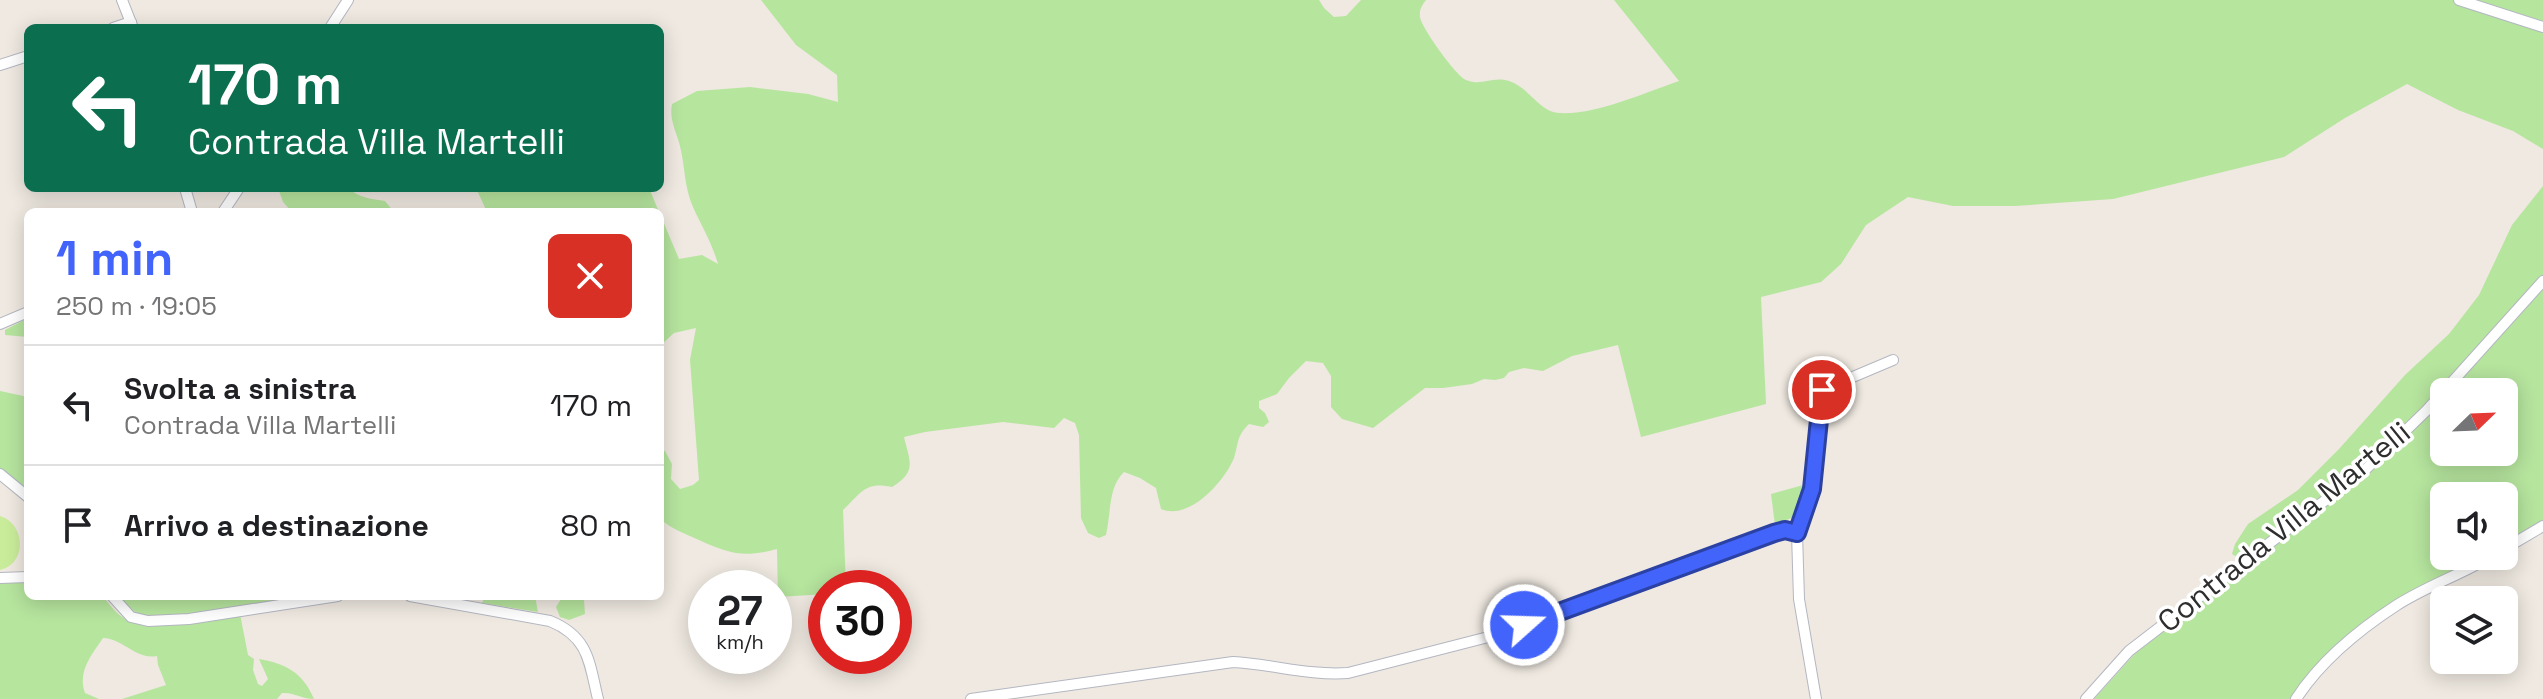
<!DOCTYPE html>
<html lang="it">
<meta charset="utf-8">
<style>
:root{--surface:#fff;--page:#f2f2f2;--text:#202124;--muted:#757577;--line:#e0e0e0;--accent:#4264fb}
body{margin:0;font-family:"Space Grotesk",sans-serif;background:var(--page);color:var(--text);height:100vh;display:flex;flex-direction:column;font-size:30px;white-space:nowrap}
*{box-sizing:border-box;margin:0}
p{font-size:26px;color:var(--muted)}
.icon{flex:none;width:44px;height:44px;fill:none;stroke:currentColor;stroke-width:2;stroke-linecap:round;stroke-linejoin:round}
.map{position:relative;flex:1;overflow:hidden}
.side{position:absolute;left:24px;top:208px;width:640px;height:392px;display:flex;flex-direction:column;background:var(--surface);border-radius:12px;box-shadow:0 4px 20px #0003}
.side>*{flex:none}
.guide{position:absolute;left:24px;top:24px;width:640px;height:168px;border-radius:12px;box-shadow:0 4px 20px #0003;background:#0b6e4f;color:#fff;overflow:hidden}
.needle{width:52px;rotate:67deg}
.tools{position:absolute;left:2430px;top:378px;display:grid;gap:16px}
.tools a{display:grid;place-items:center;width:88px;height:88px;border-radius:12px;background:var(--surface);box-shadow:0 4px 20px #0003;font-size:40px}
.speed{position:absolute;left:688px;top:570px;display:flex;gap:16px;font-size:40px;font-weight:700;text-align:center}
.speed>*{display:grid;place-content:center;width:104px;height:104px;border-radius:50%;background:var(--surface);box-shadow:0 4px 20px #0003;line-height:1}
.speed small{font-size:20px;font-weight:400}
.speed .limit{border:12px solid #d22;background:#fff;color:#111}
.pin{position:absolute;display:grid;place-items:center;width:68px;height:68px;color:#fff;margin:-34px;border:4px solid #fff;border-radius:50%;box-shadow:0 2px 8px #0007}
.me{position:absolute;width:88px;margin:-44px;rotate:70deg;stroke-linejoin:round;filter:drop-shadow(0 0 6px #0008)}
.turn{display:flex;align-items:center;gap:28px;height:168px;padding:0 32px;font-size:36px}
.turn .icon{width:104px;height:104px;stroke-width:2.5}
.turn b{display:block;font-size:56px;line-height:68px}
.round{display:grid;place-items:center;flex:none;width:84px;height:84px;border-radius:12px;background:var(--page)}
.overview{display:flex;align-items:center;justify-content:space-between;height:136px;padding:0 32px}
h1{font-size:48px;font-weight:700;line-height:60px;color:var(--accent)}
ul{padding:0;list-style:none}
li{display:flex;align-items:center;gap:24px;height:120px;padding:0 32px;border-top:2px solid var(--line)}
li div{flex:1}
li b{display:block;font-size:30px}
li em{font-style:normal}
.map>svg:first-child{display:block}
.green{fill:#b6e59e;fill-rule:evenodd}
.pitch{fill:#c9ec9a}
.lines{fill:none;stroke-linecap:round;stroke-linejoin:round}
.street-casing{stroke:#b4b7c1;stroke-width:12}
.street{stroke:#fff;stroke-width:10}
.route-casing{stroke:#2b41a3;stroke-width:20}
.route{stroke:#4264fb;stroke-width:14}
.labels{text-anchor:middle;stroke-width:7;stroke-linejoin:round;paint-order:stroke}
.street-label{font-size:30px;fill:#2e2e2e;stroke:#fff}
</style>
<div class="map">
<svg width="2543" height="699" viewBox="0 0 2543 699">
<rect width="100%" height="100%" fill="#efe9e1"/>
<g class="green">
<path d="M 761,0 L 1319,0 L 1324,8 L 1334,17 L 1346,16 L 1361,0 L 1426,0 C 1422,5 1419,10 1420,17 C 1421,27 1456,76 1466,80 C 1485,88 1496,71 1519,86 C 1533,95 1542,112 1560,113 C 1596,115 1644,93 1679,81 L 1614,0 L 2543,0 L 2543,149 L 2513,131 L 2458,110 L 2407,84 L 2345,118 L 2284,157 L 2113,199 L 2015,206 L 1953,206 L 1908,197 L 1866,225 L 1841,264 L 1821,282 L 1761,297 L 1766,404 L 1641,437 L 1618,345 L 1572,356 L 1543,371 L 1524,368 L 1509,372 L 1504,378 L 1495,380 L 1484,379 L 1472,384 L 1443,388 L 1425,388 L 1373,428 L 1342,419 L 1331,407 L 1331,376 L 1323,363 L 1306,361 L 1289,378 L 1277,394 L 1259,401 L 1259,408 L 1265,413 L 1269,422 L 1263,427 L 1249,424 C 1236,437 1239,442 1234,458 C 1224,482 1189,521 1161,509 L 1156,488 L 1140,478 L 1124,472 C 1108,487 1111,514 1106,535 L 1099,538 L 1088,533 L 1081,518 L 1079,435 L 1075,423 L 1064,418 L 1054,428 L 1003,422 L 925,432 L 904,437 C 910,462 917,472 892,487 C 865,481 861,493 843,510 L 846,588 L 826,588 L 826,594 L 778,597 L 777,549 C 744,558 730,554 699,540 C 685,534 672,529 660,519 L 660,404 L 662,450 L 665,451 L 672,464 L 671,479 L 680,489 L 693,485 L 699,480 L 690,360 L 696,328 L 674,333 L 660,346 L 660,214 L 679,259 L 702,255 L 718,264 C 712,243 702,227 693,207 C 684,187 685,166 680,146 C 676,130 669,120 672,104 L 697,91 L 750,87 L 808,94 L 838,102 L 837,75 L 796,45 Z"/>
<path d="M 2543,186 L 2543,523 L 2504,547 L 2504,496 L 2444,496 L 2444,556 L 2487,556 L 2387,609 L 2293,699 L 2094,699 L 2140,648 L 2247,563 L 2232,554 L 2235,544 L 2248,524 L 2298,490 L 2339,449 L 2405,375 L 2449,334 L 2479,295 L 2512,225 ZM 2444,392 L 2504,392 L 2504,452 L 2444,452 Z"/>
<path d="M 278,188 L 348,188 C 359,198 372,199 385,201 L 394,212 L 292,212 L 283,202 Z"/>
<path d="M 476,188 L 649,188 L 659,212 L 487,212 Z"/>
<path d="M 28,318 L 28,337 L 5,335 L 5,330 Z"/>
<path d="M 0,391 L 28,397 L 28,492 L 0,468 Z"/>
<path d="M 1807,484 L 1805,496 L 1796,516 L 1775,525 L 1771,494 Z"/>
<path d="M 28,578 L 28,596 L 103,596 C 110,606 119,617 131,622 C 150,630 217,617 240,614 L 248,655 L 254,659 L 253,670 L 258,684 L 262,686 L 268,679 L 259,659 C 287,664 303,673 314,699 C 302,699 294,692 282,693 L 277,699 L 122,699 L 166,685 L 158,665 L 157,656 C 136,660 124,639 103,638 C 92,654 77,672 85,693 L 99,699 L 0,699 L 0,580 Z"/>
<path d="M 118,596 L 303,596 L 159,618 L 140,617 Z"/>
<path d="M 485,596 L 535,596 L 538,612 L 482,603 Z"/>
<path d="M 563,596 L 579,596 L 584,600 L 585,614 L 569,620 L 560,617 L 556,607 Z"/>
</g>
<path class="pitch" d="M 0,516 C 26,524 27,564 0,570 Z"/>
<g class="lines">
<defs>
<g id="street">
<path d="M 122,0 L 133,28"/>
<path d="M 2459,0 L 2543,27"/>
<path d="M 113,28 L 131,22"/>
<path d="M 330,28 L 348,0"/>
<path d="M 0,65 L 28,56"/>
<path d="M 185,188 L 192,212"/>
<path d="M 223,212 L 239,188"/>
<path d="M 0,324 L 28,312"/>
<path d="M 0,474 L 28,497"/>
<path d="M 2504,549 L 2543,526"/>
<path d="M 0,578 L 28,577"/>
<path d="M 112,596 L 131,617 L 148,621 L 189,619 L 338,596"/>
<path d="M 410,596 L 550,621 C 589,637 589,662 598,699"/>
<path d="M 971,699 L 1233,662 C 1271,664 1310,676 1348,673 L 1500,634 L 1752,541 L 1785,530 L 1797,533"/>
<path d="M 1816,699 L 1799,599 L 1797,533 L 1812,489 L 1822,390 L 1893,360"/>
<path d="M 2086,699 L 2129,651 L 2366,469 L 2426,411 L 2543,281"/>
<path d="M 2296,699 C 2320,662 2360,629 2397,605 C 2427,586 2462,574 2492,556"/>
</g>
</defs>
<use href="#street" class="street-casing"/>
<use href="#street" class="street"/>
</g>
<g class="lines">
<defs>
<path id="route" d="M 1524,625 L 1774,533 L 1785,530 L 1797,533 L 1812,489 L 1822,390"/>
</defs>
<use href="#route" class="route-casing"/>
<use href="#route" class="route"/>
</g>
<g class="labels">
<g class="street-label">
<text transform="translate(2284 527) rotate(-39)" y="10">Contrada Villa Martelli</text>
</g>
</g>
</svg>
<div class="tools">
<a><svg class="needle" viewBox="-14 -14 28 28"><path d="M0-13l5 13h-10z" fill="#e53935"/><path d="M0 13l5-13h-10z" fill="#757577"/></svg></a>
<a><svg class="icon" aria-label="sound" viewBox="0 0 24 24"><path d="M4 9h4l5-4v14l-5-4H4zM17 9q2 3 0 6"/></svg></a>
<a><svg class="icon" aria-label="layers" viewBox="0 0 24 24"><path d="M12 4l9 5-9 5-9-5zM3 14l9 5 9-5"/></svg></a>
</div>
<div class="speed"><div>27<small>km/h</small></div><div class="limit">30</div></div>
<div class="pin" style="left:1822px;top:390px;background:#d93025"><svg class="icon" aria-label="arrive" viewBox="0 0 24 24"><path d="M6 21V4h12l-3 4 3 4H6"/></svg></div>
<svg class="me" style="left:1524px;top:625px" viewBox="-20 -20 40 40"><circle r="17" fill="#4264fb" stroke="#fff" stroke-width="3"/><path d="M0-11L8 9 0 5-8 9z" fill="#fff"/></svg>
<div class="guide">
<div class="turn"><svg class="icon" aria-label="left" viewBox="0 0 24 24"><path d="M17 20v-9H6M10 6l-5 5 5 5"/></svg><div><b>170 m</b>Contrada Villa Martelli</div></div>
</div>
<section class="side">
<div class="overview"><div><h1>1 min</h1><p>250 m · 19:05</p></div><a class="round" style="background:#d93025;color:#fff"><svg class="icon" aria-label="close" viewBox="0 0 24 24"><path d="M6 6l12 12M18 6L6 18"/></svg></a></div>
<ul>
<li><svg class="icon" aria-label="left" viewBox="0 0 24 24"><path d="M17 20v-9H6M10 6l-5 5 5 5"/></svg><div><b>Svolta a sinistra</b><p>Contrada Villa Martelli</p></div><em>170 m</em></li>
<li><svg class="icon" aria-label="arrive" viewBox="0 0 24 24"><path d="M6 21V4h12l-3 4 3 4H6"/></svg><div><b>Arrivo a destinazione</b></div><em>80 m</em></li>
</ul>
</section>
</div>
